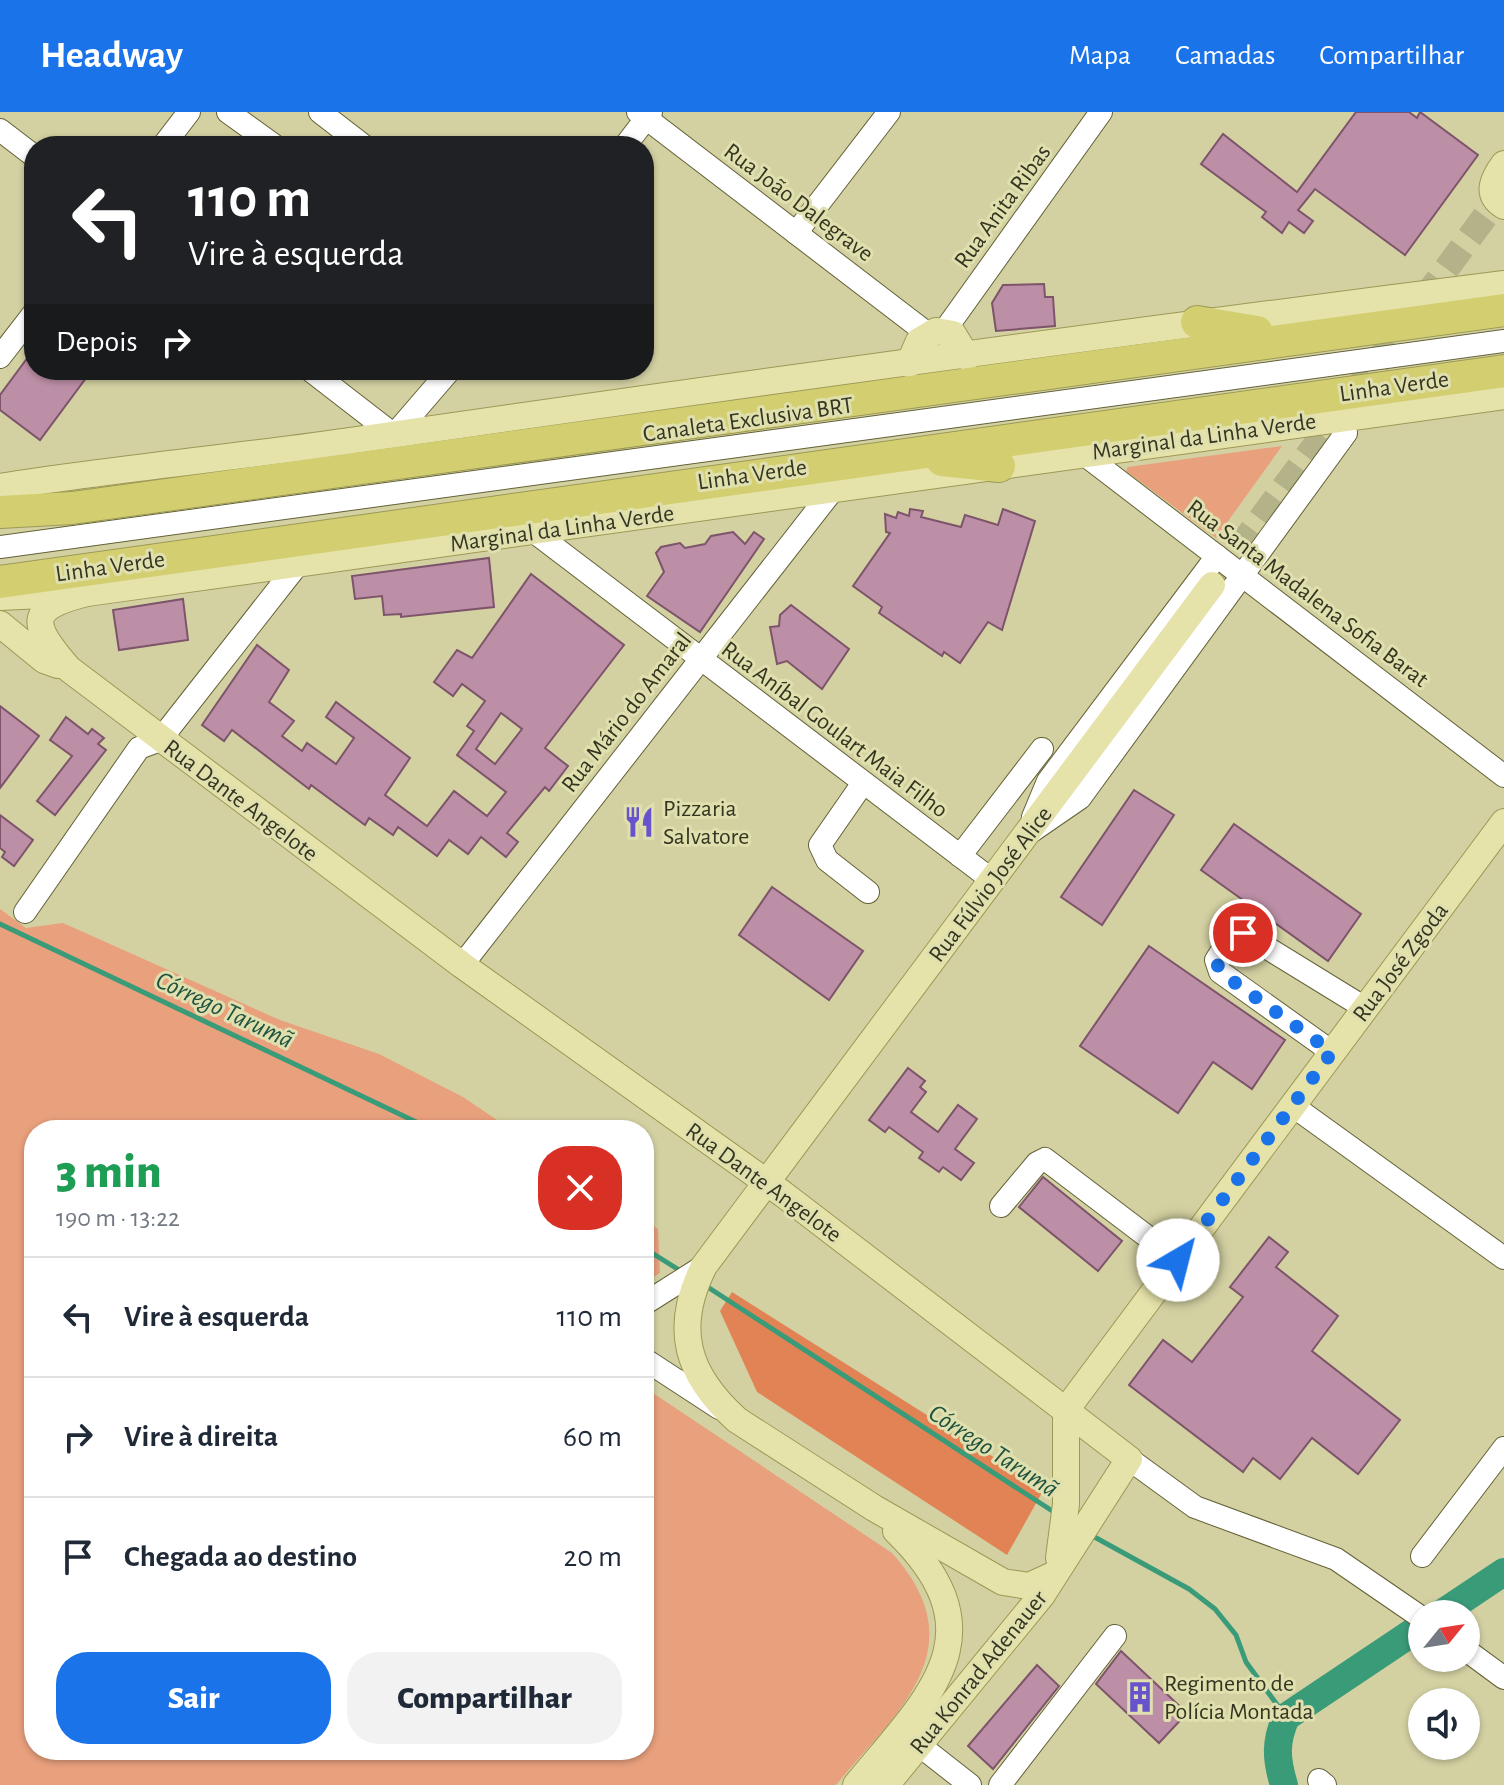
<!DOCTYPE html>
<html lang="pt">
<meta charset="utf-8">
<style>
:root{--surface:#fff;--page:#f2f2f3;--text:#1f2937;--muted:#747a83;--line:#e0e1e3;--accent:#1a73e8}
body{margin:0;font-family:"Alegreya Sans",sans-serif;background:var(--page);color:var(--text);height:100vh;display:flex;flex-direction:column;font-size:30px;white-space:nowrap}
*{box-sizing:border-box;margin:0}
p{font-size:26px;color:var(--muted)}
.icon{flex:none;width:44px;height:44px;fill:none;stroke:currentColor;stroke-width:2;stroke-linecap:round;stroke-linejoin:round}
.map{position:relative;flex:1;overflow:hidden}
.sheet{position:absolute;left:24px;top:1008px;width:630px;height:640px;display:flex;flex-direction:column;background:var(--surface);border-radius:32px;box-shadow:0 2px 6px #0004}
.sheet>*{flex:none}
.hud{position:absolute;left:24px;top:24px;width:630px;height:244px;border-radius:32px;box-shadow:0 2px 6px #0004;background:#202124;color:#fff;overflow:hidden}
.needle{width:52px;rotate:60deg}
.buttons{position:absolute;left:1408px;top:1488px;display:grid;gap:16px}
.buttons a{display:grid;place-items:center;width:72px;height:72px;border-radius:50%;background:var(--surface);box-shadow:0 2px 6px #0004;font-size:40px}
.pin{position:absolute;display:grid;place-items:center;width:68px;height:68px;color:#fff;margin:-34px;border:4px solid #fff;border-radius:50%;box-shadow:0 2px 8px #0007}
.me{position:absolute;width:88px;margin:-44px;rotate:37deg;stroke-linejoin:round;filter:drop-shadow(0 0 6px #0008)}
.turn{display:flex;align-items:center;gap:28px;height:168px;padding:0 32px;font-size:36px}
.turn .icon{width:104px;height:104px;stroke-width:2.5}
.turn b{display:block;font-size:56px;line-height:68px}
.then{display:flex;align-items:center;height:76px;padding:0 32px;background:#0003;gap:16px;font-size:30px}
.round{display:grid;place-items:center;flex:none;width:84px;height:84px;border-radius:32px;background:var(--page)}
.head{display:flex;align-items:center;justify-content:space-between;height:136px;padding:0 32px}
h1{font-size:48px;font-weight:800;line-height:60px;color:#1e9e55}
.cta{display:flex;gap:16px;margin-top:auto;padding:16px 32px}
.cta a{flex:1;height:92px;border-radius:32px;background:var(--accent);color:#fff;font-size:32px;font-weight:800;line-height:92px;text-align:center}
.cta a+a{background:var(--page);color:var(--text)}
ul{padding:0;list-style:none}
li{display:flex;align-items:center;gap:24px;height:120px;padding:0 32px;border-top:2px solid var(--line)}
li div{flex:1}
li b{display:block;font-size:30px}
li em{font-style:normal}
header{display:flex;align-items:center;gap:48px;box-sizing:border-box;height:112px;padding:0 40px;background:var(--accent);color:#fff}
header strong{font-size:38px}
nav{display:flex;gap:44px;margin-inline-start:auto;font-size:28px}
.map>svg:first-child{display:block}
.green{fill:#e9a07d}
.forest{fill:#e18354}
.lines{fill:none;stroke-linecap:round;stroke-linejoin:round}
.stream{stroke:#3a9b79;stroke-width:5}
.river{stroke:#3a9b79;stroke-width:28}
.building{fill:#bc8fa6;stroke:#7d546a;stroke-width:2;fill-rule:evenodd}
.major-tunnel{stroke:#b3b288;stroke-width:26;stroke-dasharray:26 13;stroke-linecap:butt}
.minor-casing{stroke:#636136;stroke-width:24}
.major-casing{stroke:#9c9955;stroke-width:28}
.highway-casing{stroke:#9c9955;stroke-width:34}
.minor{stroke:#fff;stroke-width:22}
.major{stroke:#e5e2aa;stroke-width:26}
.highway{stroke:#d3cf71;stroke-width:32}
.route{stroke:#1a73e8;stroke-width:14;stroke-dasharray:0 25.2}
.labels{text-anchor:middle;stroke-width:6;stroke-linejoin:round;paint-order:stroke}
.street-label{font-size:24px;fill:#353522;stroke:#e0dfae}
.poi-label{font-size:24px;fill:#353522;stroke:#e0dfae;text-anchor:start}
.water-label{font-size:26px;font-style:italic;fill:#205441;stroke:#e0dfae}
</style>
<header>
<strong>Headway</strong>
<nav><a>Mapa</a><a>Camadas</a><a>Compartilhar</a></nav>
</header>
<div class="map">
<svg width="1504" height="1673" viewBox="0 0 1504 1673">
<rect width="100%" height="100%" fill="#d3d1a2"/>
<g class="green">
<path d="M 1282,334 L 1216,426 L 1126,359 L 1128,355 Z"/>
<path d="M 0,797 L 26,816 L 63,811 L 280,908 L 379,942 L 463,985 L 512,1018 L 34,1018 L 34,1638 L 644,1638 L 644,1275 L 892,1441 C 977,1536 899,1597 836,1673 L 0,1673 Z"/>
<path d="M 644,1108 L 658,1117 L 660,1161 L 644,1171 Z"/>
</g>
<path class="forest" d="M 732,1180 L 1044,1377 L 1007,1443 L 757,1280 L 720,1199 Z"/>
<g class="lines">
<g class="stream">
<path d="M 0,812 L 433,1018"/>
<path d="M 644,1136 L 684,1161"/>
<path d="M 703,1172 L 1057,1402"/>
<path d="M 1089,1422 L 1189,1477 L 1215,1497 L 1236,1523 L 1246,1550 L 1286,1605"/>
</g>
<g class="river">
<path d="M 1441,1502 L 1504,1460"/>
<path d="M 1284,1673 C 1276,1647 1275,1630 1286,1605 L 1422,1514"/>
</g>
</g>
<g class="building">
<path d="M 1356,0 L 1409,0 L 1417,6 L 1420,0 L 1478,43 L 1405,143 L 1315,77 L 1298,98 L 1313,109 L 1304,121 L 1289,110 L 1282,121 L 1262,105 L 1266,100 L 1201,52 L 1223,22 L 1297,80 Z"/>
<path d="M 1044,172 L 1045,185 L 1053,185 L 1055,214 L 996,219 L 992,191 L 1003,173 Z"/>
<path d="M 34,237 L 34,258 L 92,258 L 40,328 L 0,298 L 0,283 Z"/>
<path d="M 910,397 L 923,399 L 921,405 L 961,415 L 965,403 L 998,413 L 1003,397 L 1035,409 L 1002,518 L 988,510 L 960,551 L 944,540 L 942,544 L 879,501 L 882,495 L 853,474 L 890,421 L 886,420 L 885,402 L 896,406 L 898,400 L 909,404 Z"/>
<path d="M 733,420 L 745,432 L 754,420 L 764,427 L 700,520 L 647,484 L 664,460 L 656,441 L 661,435 L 680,431 L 685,436 L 705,432 L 711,424 Z"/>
<path d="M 489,446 L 494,495 L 401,505 L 401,502 L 384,503 L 382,484 L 355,487 L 352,464 Z"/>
<path d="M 531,462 L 624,533 L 545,636 L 568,654 L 549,679 L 545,675 L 507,721 L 518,730 L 506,745 L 481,725 L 468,742 L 449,728 L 437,744 L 398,715 L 393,723 L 369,706 L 365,713 L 311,673 L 309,677 L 232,618 L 224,629 L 202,613 L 257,533 L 289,558 L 269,590 L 294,609 L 282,624 L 302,639 L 307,631 L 336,652 L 354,626 L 326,605 L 336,590 L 410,646 L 385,683 L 427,714 L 454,679 L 487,704 L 506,680 L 457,643 L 474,619 L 467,614 L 485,589 L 462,572 L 453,584 L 434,570 L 457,538 L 472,546 ZM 501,601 L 522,617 L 495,652 L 476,637 Z"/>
<path d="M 183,487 L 188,528 L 119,538 L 113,498 Z"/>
<path d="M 791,493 L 849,537 L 822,577 L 787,549 L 777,552 L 770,515 L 779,514 L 780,503 Z"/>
<path d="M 0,594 L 39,624 L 0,676 Z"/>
<path d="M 66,605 L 88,622 L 92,617 L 104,626 L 98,632 L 106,638 L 55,703 L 37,689 L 72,644 L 50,628 Z"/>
<path d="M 1134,678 L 1174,703 L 1102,813 L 1061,785 Z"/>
<path d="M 0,703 L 33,728 L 14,754 L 2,745 L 5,740 L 0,736 Z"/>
<path d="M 1234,712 L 1361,802 L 1328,849 L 1201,758 Z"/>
<path d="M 772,775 L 863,839 L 829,888 L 739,823 Z"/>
<path d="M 1149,834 L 1285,928 L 1252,977 L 1213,950 L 1178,1001 L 1080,934 Z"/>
<path d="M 908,956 L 925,969 L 920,975 L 926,980 L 911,1000 L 938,1020 L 958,993 L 977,1007 L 955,1037 L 974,1051 L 961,1068 L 943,1055 L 939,1060 L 919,1046 L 923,1040 L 889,1015 L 885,1020 L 869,1008 Z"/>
<path d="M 1043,1065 L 1122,1129 L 1098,1159 L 1019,1095 Z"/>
<path d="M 1269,1125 L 1288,1140 L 1276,1155 L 1338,1204 L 1312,1239 L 1400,1308 L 1358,1362 L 1312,1326 L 1280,1367 L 1253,1346 L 1243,1360 L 1129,1273 L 1163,1228 L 1192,1250 L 1243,1185 L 1230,1175 Z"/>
<path d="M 1121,1539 L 1187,1601 L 1159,1631 L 1096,1572 Z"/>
<path d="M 1037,1553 L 1059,1574 L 993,1657 L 968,1634 Z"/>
</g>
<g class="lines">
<path class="major-tunnel" d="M 1214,470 L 1504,79"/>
<defs>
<g id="minor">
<path d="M 228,0 L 275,34"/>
<path d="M 320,0 L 364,34"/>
<path d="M 638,0 L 928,222"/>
<path d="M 0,18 L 34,44"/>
<path d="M 163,34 L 189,0"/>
<path d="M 625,34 L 651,0"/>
<path d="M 796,121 L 889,0"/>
<path d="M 945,218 L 1101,0"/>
<path d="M 0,245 L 34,201"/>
<path d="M 310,258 L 394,323 L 450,258"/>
<path d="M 1081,340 L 1504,664"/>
<path d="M 533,419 L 992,768"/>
<path d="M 0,435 L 1504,229"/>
<path d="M 863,671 L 820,733 L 827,748 L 868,780"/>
<path d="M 1033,705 L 1048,669 L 1217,444"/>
<path d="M 1032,719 L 1080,686 L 1346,321"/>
<path d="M 960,744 L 1042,637"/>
<path d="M 25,800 L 139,636 L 160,628 L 298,452"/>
<path d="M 462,853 L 832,379"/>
<path d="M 1332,940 L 1220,860 L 1216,848 L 1233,822 L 1243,821 L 1365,896"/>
<path d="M 1293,994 L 1504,1146"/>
<path d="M 1001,1094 L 1037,1051 L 1045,1047 L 1178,1148"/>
<path d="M 644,1192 L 704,1154"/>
<path d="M 644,1247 L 719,1296"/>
<path d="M 1129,1347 L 1195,1395 L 1336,1447 L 1422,1506"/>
<path d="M 1422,1444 L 1504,1336"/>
<path d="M 1466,1538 L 1504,1566"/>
<path d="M 919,1633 L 970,1673"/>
<path d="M 1319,1668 L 1325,1673"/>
<path d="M 1000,1673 L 1115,1524"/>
</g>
<g id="major">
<path d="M 1504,52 C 1493,67 1485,82 1504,94"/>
<path d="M 909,252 L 919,229 L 936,219 L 953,222 L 967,245"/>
<path d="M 0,375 C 120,356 242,345 363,327 C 743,272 1123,220 1504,172"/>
<path d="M 87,481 C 25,496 31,513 69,557 L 462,853 L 783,1082 L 1129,1347 L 1042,1483 L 886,1673"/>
<path d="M 0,485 L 87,481 L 1504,284"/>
<path d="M 0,512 L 44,548 L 58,553"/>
<path d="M 1066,1298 L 1504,710"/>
<path d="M 1059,1446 L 1066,1392 L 1066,1298"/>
<path d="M 1053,1463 L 1029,1474 L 1003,1470 L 874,1396 L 737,1308 C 686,1262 673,1216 704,1154 L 1212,473"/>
<path d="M 856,1673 C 929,1584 1002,1522 896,1419"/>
</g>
<g id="highway">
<path d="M 1197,210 L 1257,220"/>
<path d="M 942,348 L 999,354"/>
<path d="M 0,400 L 72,396 L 1504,198"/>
<path d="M 0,470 L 1504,259"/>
</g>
</defs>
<use href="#minor" class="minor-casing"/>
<use href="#major" class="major-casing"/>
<use href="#highway" class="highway-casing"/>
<use href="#minor" class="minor"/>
<use href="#major" class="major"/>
<use href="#highway" class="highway"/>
</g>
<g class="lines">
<path class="route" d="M 1178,1148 L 1332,940 L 1220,860 L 1216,848 L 1233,822 L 1243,821"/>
</g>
<defs>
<symbol id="restaurant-bare" viewBox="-9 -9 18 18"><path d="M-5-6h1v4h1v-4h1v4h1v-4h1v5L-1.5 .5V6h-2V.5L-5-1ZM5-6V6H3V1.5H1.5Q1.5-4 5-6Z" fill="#6753cc" stroke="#e0dfae" stroke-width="2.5" paint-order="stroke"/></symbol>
<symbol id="building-bare" viewBox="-9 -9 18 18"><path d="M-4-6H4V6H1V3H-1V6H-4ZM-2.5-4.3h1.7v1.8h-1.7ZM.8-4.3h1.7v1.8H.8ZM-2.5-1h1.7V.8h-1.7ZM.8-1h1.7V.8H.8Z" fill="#6753cc" stroke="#e0dfae" stroke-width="2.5" paint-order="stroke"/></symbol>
</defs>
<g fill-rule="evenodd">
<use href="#restaurant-bare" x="617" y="688" width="44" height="44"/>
<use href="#building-bare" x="1118" y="1563" width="44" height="44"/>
</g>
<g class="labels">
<g class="street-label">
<text transform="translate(799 90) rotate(37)" y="8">Rua João Dalegrave</text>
<text transform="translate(1002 94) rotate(-54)" y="8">Rua Anita Ribas</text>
<text transform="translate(1394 274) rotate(-8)" y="8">Linha Verde</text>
<text transform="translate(748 307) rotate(-8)" y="8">Canaleta Exclusiva BRT</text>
<text transform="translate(1204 324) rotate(-8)" y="8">Marginal da Linha Verde</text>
<text transform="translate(752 362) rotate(-8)" y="8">Linha Verde</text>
<text transform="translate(562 416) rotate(-8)" y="8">Marginal da Linha Verde</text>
<text transform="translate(110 454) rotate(-8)" y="8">Linha Verde</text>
<text transform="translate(1308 481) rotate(37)" y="8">Rua Santa Madalena Sofia Barat</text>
<text transform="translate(626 600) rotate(-52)" y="8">Rua Mário do Amaral</text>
<text transform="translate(835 617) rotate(37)" y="8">Rua Aníbal Goulart Maia Filho</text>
<text transform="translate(241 688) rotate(37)" y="8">Rua Dante Angelote</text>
<text transform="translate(990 772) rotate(-53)" y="8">Rua Fúlvio José Alice</text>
<text transform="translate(1400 850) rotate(-53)" y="8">Rua José Zgoda</text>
<text transform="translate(764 1070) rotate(36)" y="8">Rua Dante Angelote</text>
<text transform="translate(978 1560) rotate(-51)" y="8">Rua Konrad Adenauer</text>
</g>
<g class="poi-label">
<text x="663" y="704">Pizzaria<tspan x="663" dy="28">Salvatore</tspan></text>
<text x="1164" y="1579">Regimento de<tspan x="1164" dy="28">Polícia Montada</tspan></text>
</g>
<g class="water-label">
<text transform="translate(225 897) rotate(25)" y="9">Córrego Tarumã</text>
<text transform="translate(994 1338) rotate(33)" y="9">Córrego Tarumã</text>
</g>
</g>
</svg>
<div class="buttons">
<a><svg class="needle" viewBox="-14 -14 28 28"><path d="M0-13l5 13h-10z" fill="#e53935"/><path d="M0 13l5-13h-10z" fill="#747a83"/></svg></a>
<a><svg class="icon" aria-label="sound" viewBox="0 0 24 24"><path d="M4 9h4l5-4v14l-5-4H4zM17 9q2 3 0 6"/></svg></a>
</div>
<div class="pin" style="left:1243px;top:821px;background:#d93025"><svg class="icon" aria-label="arrive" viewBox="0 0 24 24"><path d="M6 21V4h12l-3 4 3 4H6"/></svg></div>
<svg class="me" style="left:1178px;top:1148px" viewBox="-20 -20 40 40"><circle r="19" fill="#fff"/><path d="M0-13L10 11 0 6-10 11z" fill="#1a73e8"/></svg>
<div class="hud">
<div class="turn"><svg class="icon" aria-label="left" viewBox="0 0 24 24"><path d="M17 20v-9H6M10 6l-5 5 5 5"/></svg><div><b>110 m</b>Vire à esquerda</div></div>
<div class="then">Depois<svg class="icon" aria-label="right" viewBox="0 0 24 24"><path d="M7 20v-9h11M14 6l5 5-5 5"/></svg></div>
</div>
<section class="sheet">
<div class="head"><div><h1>3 min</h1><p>190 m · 13:22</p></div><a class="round" style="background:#d93025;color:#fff"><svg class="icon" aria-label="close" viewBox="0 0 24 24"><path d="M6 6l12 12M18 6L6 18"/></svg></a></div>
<ul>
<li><svg class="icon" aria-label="left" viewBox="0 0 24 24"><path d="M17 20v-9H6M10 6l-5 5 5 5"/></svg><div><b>Vire à esquerda</b></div><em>110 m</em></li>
<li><svg class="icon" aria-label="right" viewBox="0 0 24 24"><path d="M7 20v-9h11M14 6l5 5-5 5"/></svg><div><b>Vire à direita</b></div><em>60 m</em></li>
<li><svg class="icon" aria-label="arrive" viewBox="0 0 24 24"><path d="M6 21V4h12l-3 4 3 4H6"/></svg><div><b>Chegada ao destino</b></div><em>20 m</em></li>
</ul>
<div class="cta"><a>Sair</a><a>Compartilhar</a></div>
</section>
</div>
